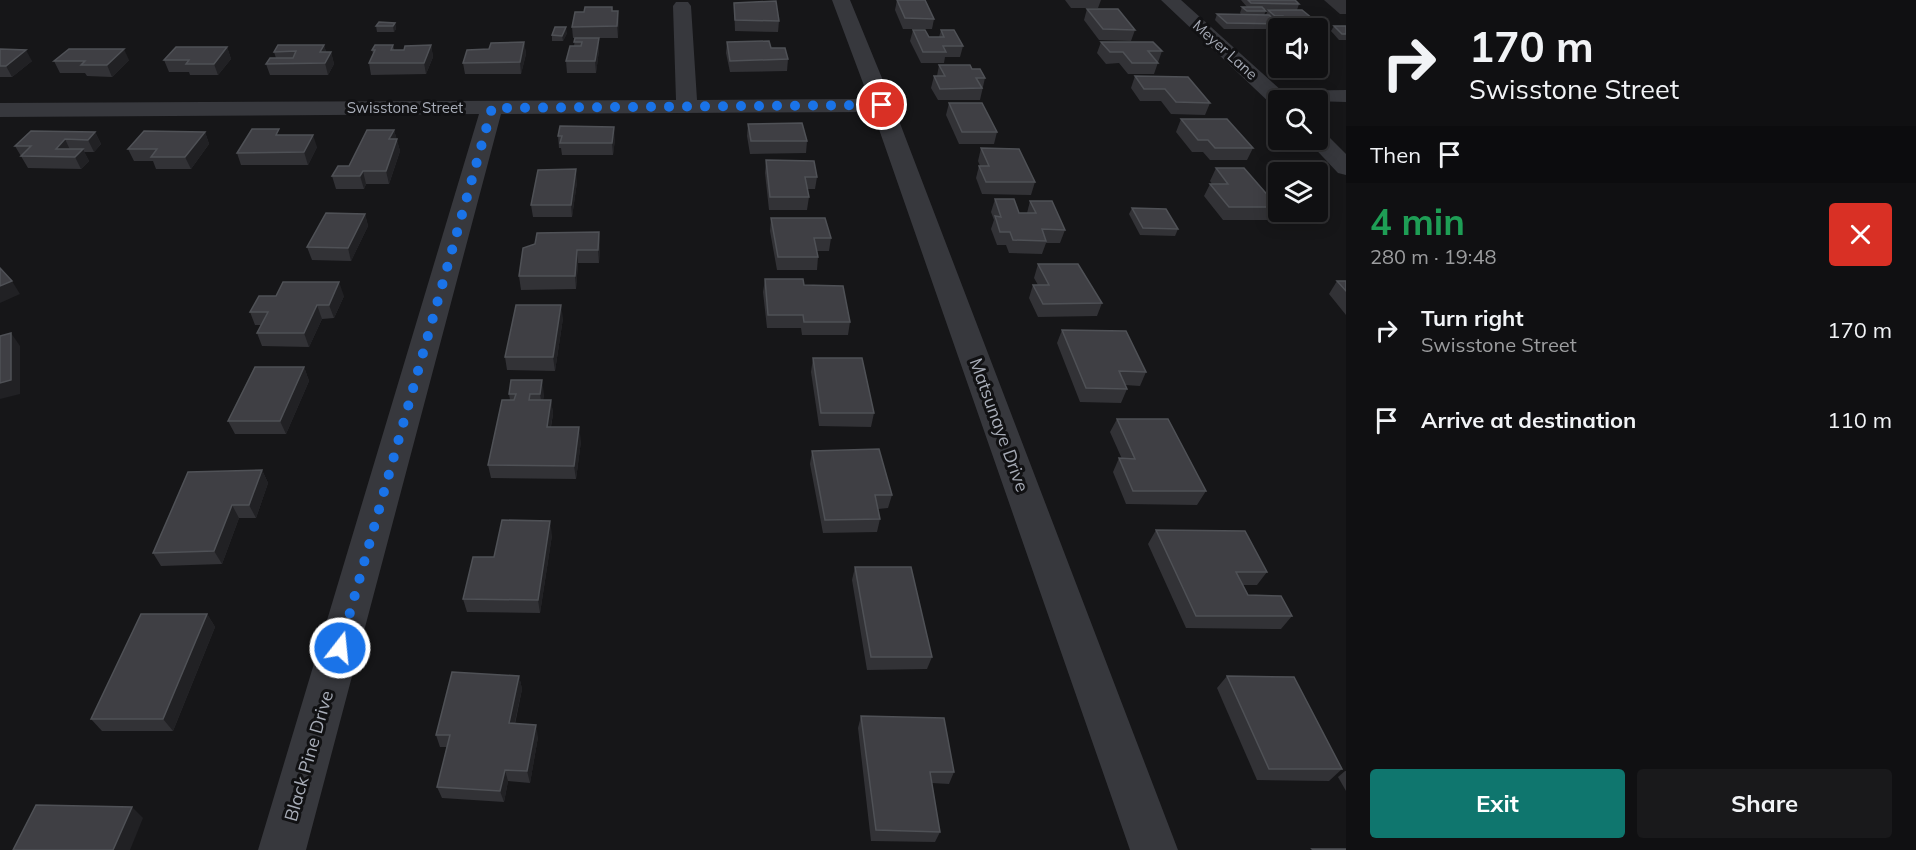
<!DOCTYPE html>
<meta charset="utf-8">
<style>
:root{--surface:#101012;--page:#19191b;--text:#f1f3f6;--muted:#9c9d9f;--line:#303032;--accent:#0f766e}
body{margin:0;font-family:Mulish,sans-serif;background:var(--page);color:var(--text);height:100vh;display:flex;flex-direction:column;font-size:22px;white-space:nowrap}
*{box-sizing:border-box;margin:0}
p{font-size:20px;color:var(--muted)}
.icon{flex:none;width:33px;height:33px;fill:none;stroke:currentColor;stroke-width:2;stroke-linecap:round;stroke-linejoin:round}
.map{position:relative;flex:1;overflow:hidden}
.side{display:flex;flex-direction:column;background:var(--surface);width:570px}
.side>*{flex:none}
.guide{background:#101012;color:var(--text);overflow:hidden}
.controls{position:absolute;left:1268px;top:18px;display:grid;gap:12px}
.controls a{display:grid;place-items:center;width:60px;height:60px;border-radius:6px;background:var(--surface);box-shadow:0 3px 15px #0003,0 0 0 2px var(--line);font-size:30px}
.pin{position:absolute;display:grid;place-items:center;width:51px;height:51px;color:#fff;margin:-26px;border:3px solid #fff;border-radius:50%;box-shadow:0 2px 6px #0007}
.me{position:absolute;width:66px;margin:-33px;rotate:16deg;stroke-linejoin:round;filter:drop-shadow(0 0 4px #0008)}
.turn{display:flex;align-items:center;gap:21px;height:126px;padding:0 24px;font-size:27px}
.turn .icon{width:78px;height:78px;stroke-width:2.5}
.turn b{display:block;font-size:42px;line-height:51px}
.then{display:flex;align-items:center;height:57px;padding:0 24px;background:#0003;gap:12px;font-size:22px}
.round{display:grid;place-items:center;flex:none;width:63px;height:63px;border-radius:6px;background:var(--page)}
.head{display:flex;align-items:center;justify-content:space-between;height:102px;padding:0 24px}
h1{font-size:36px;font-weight:700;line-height:45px;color:#1e9e55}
.primary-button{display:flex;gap:12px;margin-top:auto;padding:12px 24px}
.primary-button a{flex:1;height:69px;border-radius:6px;background:var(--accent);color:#fff;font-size:24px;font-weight:700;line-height:69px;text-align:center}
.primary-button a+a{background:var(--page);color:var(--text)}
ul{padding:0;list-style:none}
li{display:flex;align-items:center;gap:18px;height:90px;padding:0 24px}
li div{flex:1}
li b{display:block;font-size:22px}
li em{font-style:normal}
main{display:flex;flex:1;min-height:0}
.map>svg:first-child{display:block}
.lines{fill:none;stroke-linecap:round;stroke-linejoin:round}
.street{fill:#37383d;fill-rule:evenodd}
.wall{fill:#323236}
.shaded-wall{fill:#212124}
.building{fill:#3f3f44;stroke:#4f5156;stroke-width:1.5}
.route{stroke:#1a73e8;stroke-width:10;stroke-dasharray:0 18}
.labels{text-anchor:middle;stroke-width:6;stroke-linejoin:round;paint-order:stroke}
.far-street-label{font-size:15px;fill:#a8adb8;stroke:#111113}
.street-label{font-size:18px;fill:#a8adb8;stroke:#111113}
</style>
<main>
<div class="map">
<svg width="1346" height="850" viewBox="0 0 1346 850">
<rect width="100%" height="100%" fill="#161618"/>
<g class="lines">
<g class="street">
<path d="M 832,0 L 850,0 L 893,105 L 1178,850 L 1130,850 L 873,112 L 501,114 L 306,850 L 258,850 L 479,114 L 0,117 L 0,103 L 676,100 L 673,6 L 676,2 L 688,2 L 691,6 L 697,100 L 869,99 Z"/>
<path d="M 1161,0 L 1181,0 L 1282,91 L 1346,90 L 1346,102 L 1278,100 L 1278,106 L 1272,105 Z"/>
<path d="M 1317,131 L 1325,133 L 1346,154 L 1346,175 L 1338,173 L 1307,140 L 1317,140 Z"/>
</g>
</g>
<g class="wall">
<path d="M 897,0 L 925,0 L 934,19 L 932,29 L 903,29 L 895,10 Z"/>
<path d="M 1065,0 L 1101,0 L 1098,8 L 1071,8 Z"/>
<path d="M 1241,0 L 1295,0 L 1299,4 L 1297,10 L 1264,9 L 1266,11 L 1264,15 L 1266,15 L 1268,10 L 1313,19 L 1310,25 L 1284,25 L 1281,22 L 1277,22 L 1279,24 L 1277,29 L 1224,29 L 1215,20 L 1217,14 L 1242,15 L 1240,13 L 1242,7 L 1247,7 Z"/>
<path d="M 1324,0 L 1346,0 L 1346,14 L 1340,14 Z"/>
<path d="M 734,3 L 779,21 L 778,32 L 735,31 Z"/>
<path d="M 1087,9 L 1135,30 L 1131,41 L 1099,40 L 1084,20 Z"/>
<path d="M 612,11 L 618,11 L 618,38 L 573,38 L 572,27 Z"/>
<path d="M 395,23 L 396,29 L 394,32 L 377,32 L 376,26 Z"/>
<path d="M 1334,26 L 1346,26 L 1346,40 L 1339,40 L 1331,31 Z"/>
<path d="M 913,30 L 929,37 L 939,37 L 941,30 L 963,46 L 960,57 L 945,57 L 944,63 L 921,63 L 910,41 Z"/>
<path d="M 567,33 L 563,41 L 552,41 L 552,35 Z"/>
<path d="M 575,38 L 599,50 L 596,73 L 567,73 L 566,61 L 574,46 Z"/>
<path d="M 524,42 L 526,54 L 521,74 L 465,74 L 463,63 L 489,49 Z"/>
<path d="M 727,42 L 771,48 L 788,59 L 787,71 L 730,72 L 726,53 Z"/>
<path d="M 1101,42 L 1162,51 L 1154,74 L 1128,74 L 1119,63 L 1106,64 L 1097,53 Z"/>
<path d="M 324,45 L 326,52 L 331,52 L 334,64 L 328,75 L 270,75 L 266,64 L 276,58 L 274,52 Z"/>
<path d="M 393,45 L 394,50 L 404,50 L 431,45 L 433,57 L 426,74 L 371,75 L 369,63 L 373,54 L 372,50 Z"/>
<path d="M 227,47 L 231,59 L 218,75 L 190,75 L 189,72 L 169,72 L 164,60 Z"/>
<path d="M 0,49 L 32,61 L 12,77 L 0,77 Z"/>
<path d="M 129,60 L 112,77 L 87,76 L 85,73 L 60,73 L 54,61 Z"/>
<path d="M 939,65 L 972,69 L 985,78 L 980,100 L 938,100 L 931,88 L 934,76 L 937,76 Z"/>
<path d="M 1135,76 L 1210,103 L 1205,115 L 1171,114 L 1161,101 L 1140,101 L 1131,88 Z"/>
<path d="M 949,103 L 997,132 L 994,144 L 959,144 L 946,115 Z"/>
<path d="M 1181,119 L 1253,148 L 1247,160 L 1210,160 L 1203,152 L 1192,152 L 1176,132 Z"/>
<path d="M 748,124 L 807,141 L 806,153 L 750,154 L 747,136 Z"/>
<path d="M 394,130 L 400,151 L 389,184 L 366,184 L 364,189 L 336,189 L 332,176 L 349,166 Z"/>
<path d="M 95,132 L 101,144 L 94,152 L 84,152 L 89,161 L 81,169 L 28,168 L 15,146 Z"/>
<path d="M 205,132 L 209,144 L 191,169 L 156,169 L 153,161 L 134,161 L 128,149 Z"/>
<path d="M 281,135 L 317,147 L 308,165 L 241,165 L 237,153 Z"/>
<path d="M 558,136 L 615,139 L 613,155 L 562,155 L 561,148 L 559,148 Z"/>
<path d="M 981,148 L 1035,182 L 1031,195 L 982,194 L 976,178 L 979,166 L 980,166 L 978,161 Z"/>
<path d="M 766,160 L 817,177 L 815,189 L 807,189 L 809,197 L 807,210 L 769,210 L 765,173 Z"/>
<path d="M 1216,168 L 1278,207 L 1271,220 L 1223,220 L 1204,196 L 1210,184 L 1212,184 L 1210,181 Z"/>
<path d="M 577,182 L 572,217 L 533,217 L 531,205 Z"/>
<path d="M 995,199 L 1019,213 L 1027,213 L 1030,201 L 1065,230 L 1060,243 L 1046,243 L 1042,254 L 1009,253 L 1006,245 L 997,245 L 991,229 L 994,220 L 991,212 Z"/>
<path d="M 1132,208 L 1178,229 L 1175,236 L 1140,235 L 1129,214 Z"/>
<path d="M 365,214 L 368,226 L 351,261 L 312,260 L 307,247 Z"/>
<path d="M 771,218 L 831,238 L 829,251 L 817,251 L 818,257 L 817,270 L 777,270 L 770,231 Z"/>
<path d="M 599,232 L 600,245 L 599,263 L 578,263 L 576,289 L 521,290 L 519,276 L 535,244 Z"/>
<path d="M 1038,264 L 1102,303 L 1097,316 L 1038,317 L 1029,298 L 1033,285 L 1038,285 L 1034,278 Z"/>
<path d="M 765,279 L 804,285 L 850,322 L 848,335 L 802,335 L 801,328 L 767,328 L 763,292 Z"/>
<path d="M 1337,281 L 1346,281 L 1346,315 L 1329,294 Z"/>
<path d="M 344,296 L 334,318 L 322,319 L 309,347 L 262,346 L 257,333 L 261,325 L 255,325 L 250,312 Z"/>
<path d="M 563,318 L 555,371 L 507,370 L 505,357 Z"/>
<path d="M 1062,330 L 1146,372 L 1140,386 L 1125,385 L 1127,389 L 1121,403 L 1080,402 L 1057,343 Z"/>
<path d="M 813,358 L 874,413 L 871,427 L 819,426 L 811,372 Z"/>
<path d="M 304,367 L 309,381 L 286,434 L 235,434 L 228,421 Z"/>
<path d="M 509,394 L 544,394 L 543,400 L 551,400 L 553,414 L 551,427 L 581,441 L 576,479 L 491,478 L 488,465 L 510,400 Z"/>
<path d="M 1117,419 L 1206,491 L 1197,505 L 1126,504 L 1113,472 L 1119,458 L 1122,459 L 1110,432 Z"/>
<path d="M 812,451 L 892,495 L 888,508 L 878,509 L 880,519 L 877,532 L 823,533 L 810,464 Z"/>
<path d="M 262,470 L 268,483 L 256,518 L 239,518 L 222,564 L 161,566 L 153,553 Z"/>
<path d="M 1156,530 L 1267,572 L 1257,585 L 1243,585 L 1248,595 L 1292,616 L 1281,629 L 1186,628 L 1148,544 Z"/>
<path d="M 552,535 L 540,613 L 467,612 L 463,599 L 494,557 Z"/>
<path d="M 855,567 L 932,657 L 927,669 L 867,670 L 852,580 Z"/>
<path d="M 207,614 L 215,627 L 173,731 L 102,731 L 91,719 Z"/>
<path d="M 519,676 L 522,689 L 515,724 L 538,737 L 530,783 L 508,781 L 504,802 L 442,798 L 437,787 L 447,747 L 440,747 L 436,735 Z"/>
<path d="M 1227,676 L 1342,769 L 1329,781 L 1257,780 L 1217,688 Z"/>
<path d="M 861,716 L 954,772 L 949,784 L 932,783 L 940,832 L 935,842 L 871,841 L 858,728 Z"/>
<path d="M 1345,771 L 1346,771 L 1346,791 L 1338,777 Z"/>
</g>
<g class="shaded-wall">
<path d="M 618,11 L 619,22 L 618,38 L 617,26 Z"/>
<path d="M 395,23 L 396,29 L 394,32 L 393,26 Z"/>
<path d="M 566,27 L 567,33 L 563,41 L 562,36 Z"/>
<path d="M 599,38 L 599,50 L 596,73 L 595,61 Z"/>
<path d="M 524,42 L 526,54 L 521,74 L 520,62 Z"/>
<path d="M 324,45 L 327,56 L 320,52 Z"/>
<path d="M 431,45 L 433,57 L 426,74 L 424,63 Z"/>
<path d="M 227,47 L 231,59 L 218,75 L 214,64 Z"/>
<path d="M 124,49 L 129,60 L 112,77 L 107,65 Z"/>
<path d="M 26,50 L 32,61 L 12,77 L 6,66 Z"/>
<path d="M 331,52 L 334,64 L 328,75 L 325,63 Z"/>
<path d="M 614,127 L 615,139 L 613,155 L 612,143 Z"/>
<path d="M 394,130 L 400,151 L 389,184 L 386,171 L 389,139 Z"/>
<path d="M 95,132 L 101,144 L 94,152 L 88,140 Z"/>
<path d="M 205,132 L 209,144 L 191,169 L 185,157 Z"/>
<path d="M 313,135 L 317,147 L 308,165 L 304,152 Z"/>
<path d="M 65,139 L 71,152 L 56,149 Z"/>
<path d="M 83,149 L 89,161 L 81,169 L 75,157 Z"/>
<path d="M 576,169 L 577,182 L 572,217 L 571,205 Z"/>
<path d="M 363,171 L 366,184 L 364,189 L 360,176 Z"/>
<path d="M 365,214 L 368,226 L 351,261 L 348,248 Z"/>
<path d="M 599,232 L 600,245 L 599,263 L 598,250 Z"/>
<path d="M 577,250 L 578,263 L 576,289 L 575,276 Z"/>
<path d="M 12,281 L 20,294 L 0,303 L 0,286 Z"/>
<path d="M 339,282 L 344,296 L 334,318 L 329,305 Z"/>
<path d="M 317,305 L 322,319 L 309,347 L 304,333 Z"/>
<path d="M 561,305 L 563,318 L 555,371 L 553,357 Z"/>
<path d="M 11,333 L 20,346 L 20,394 L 0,399 L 0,383 Z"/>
<path d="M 304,367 L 309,381 L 286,434 L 280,421 Z"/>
<path d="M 542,380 L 544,394 L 542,407 L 540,394 Z"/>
<path d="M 551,400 L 553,414 L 548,440 L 547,427 Z"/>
<path d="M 579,427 L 581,441 L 576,479 L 574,466 Z"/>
<path d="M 262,470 L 268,483 L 256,518 L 249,505 Z"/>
<path d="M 232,505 L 239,518 L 222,564 L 214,551 Z"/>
<path d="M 550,521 L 552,535 L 540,613 L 538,600 Z"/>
<path d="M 207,614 L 215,627 L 173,731 L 163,719 Z"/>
<path d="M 519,676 L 522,689 L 512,735 L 509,723 Z"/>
<path d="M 536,725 L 538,737 L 530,783 L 527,771 Z"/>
<path d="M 505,770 L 508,781 L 504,802 L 500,791 Z"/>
<path d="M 132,807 L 143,818 L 130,850 L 113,850 Z"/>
</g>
<g class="building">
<path d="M 897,0 L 925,0 L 934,19 L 905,18 Z"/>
<path d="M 1248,0 L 1295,0 L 1299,4 L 1251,3 Z"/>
<path d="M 776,1 L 779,21 L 735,20 L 734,3 Z"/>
<path d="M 585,7 L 612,7 L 612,11 L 618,11 L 617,26 L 572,27 L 575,12 L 584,12 Z"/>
<path d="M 1242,7 L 1262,7 L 1266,11 L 1247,11 Z"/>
<path d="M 1087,9 L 1118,9 L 1135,30 L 1103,29 Z"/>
<path d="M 1268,10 L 1302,10 L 1313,19 L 1286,19 L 1283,16 L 1275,16 Z"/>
<path d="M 1217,14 L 1269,15 L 1279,24 L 1227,23 Z"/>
<path d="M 379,22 L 395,23 L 393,26 L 376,26 Z"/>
<path d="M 1334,26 L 1346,26 L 1346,34 L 1342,34 Z"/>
<path d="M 555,27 L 566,27 L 562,36 L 552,35 Z"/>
<path d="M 913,30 L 925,30 L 929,37 L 944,37 L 941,30 L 954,30 L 963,46 L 943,46 L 946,52 L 923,52 Z"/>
<path d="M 575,38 L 599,38 L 595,61 L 566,61 L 570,46 L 581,46 L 582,42 L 574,42 Z"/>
<path d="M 769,41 L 771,48 L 785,48 L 788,59 L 730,61 L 727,42 Z"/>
<path d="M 524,42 L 520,62 L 463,63 L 467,50 L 489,49 L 491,43 Z"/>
<path d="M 1101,42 L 1153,42 L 1162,51 L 1148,51 L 1158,63 L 1132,63 L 1123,52 L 1110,52 Z"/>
<path d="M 278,45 L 324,45 L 320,52 L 331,52 L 325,63 L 266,64 L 270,58 L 293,58 L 296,51 L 274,52 Z"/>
<path d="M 375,45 L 393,45 L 391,50 L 404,50 L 405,46 L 431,45 L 424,63 L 369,63 L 375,50 L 372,50 Z"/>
<path d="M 176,47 L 227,47 L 214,64 L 186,64 L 189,60 L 164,60 Z"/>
<path d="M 0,49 L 26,50 L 6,66 L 0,66 Z"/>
<path d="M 69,49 L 124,49 L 107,65 L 81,65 L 85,61 L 54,61 Z"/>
<path d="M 939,65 L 970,65 L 972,69 L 980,69 L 985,78 L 976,78 L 982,88 L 940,89 L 934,76 L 945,76 Z"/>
<path d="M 1135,76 L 1188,77 L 1210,103 L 1176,102 L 1165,89 L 1144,89 Z"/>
<path d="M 949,103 L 982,103 L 997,132 L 962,132 Z"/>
<path d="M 1181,119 L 1227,119 L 1253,148 L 1215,148 L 1208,140 L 1198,140 Z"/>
<path d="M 802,123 L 807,141 L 751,141 L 748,124 Z"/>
<path d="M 560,126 L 614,127 L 612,143 L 560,143 L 562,136 L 558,136 Z"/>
<path d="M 252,129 L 279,129 L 276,135 L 313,135 L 304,152 L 237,153 Z"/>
<path d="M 367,130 L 394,130 L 389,139 L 397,139 L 386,171 L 363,171 L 360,176 L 332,176 L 338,166 L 349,166 Z"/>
<path d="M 31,131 L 95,132 L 88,140 L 65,139 L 56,149 L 83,149 L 75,157 L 21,156 L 31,146 L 15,146 Z"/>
<path d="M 144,131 L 205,132 L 185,157 L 151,157 L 157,149 L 128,149 Z"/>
<path d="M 981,148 L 1019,149 L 1035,182 L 986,182 L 979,166 L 989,166 Z"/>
<path d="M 766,160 L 814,161 L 817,177 L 805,177 L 809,197 L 770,197 Z"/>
<path d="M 1216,168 L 1244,168 L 1278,207 L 1229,207 L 1210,184 L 1228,184 Z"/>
<path d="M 576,169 L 571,205 L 531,205 L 538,170 Z"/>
<path d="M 995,199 L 1014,199 L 1019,213 L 1036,213 L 1030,201 L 1052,201 L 1065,230 L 1042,229 L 1046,241 L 1013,240 L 1010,232 L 1000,232 L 995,216 L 1001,217 Z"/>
<path d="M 1132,208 L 1166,209 L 1178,229 L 1143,228 Z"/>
<path d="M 326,213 L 365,214 L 348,248 L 307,247 Z"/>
<path d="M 771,218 L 825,218 L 831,238 L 814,238 L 818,257 L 778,257 Z"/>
<path d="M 599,232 L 598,250 L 577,250 L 575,276 L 519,276 L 523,248 L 535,244 L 537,233 Z"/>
<path d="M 1038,264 L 1078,264 L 1102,303 L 1043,304 L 1033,285 L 1049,285 Z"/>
<path d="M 0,268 L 12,281 L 0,286 Z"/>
<path d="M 765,279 L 803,279 L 804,285 L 843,286 L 850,322 L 804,322 L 803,315 L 768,315 Z"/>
<path d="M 1337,281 L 1346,281 L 1346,291 Z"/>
<path d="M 283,282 L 339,282 L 329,305 L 317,305 L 304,333 L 257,333 L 268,312 L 250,312 L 259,296 L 276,296 Z"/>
<path d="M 516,305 L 561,305 L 553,357 L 505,357 Z"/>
<path d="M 1062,330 L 1126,331 L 1146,372 L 1119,371 L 1127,389 L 1086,388 Z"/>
<path d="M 11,333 L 11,380 L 0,383 L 0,336 Z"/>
<path d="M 813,358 L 862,358 L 874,413 L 821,413 Z"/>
<path d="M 255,367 L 304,367 L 280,421 L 228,421 Z"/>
<path d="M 511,380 L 542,380 L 540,394 L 530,394 L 529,400 L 551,400 L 547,427 L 579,427 L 574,466 L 488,465 L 502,400 L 514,400 L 516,394 L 509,394 Z"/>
<path d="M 1117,419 L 1168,419 L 1206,491 L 1133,491 L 1119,458 L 1135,459 Z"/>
<path d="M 879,449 L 892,495 L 875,495 L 880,519 L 825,520 L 812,451 Z"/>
<path d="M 262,470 L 249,505 L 232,505 L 214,551 L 153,553 L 188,472 Z"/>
<path d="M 502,520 L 550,521 L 538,600 L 463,599 L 473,557 L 494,557 Z"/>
<path d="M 1156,530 L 1245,531 L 1267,572 L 1236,572 L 1248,595 L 1281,596 L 1292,616 L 1196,616 Z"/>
<path d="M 855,567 L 911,567 L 932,657 L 871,657 Z"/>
<path d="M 141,614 L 207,614 L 163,719 L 91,719 Z"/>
<path d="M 452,672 L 519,676 L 509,723 L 536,725 L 527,771 L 505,770 L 500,791 L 437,787 L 450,735 L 436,735 Z"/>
<path d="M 1227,676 L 1294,677 L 1342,769 L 1269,769 Z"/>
<path d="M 861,716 L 944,718 L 954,772 L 930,772 L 940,832 L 876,830 Z"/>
<path d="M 36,805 L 132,807 L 113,850 L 13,850 Z"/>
<path d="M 1312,849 L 1346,849 L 1346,850 L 1313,850 Z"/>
</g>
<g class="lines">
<path class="route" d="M 340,648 L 492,108 L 882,105"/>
</g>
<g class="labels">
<g class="far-street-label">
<text transform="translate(1225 50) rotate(42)" y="5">Meyer Lane</text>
<text x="405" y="113">Swisstone Street</text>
</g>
<g class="street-label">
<text transform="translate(999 425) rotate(70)" y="6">Matsunaye Drive</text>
<text transform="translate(309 756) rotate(-74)" y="6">Black Pine Drive</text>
</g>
</g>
</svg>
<div class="controls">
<a><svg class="icon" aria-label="sound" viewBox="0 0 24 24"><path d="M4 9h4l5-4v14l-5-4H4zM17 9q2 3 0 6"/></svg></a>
<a><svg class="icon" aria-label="search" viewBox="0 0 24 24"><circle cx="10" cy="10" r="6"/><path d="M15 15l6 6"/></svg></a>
<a><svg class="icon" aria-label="layers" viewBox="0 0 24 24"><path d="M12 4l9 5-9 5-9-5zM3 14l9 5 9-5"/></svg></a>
</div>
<div class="pin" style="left:882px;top:105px;background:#d93025"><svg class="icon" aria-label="arrive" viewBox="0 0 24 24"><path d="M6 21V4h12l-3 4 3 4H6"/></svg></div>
<svg class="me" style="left:340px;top:648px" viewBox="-20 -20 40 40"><circle r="17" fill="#1a73e8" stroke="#fff" stroke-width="3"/><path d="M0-11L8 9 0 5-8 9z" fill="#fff"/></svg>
</div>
<section class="side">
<div class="guide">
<div class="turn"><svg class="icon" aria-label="right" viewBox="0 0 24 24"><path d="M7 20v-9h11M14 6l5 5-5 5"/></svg><div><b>170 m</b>Swisstone Street</div></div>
<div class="then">Then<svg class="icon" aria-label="arrive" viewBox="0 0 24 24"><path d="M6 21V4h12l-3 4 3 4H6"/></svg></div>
</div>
<div class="head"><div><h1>4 min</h1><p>280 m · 19:48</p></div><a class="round" style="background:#d93025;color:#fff"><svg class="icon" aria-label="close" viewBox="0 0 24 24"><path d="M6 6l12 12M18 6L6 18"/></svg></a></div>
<ul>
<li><svg class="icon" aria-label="right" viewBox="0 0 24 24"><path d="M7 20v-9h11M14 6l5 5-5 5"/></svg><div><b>Turn right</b><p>Swisstone Street</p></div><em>170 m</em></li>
<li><svg class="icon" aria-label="arrive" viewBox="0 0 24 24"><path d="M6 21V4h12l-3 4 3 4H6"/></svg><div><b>Arrive at destination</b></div><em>110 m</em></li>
</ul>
<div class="primary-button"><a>Exit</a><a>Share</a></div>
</section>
</main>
